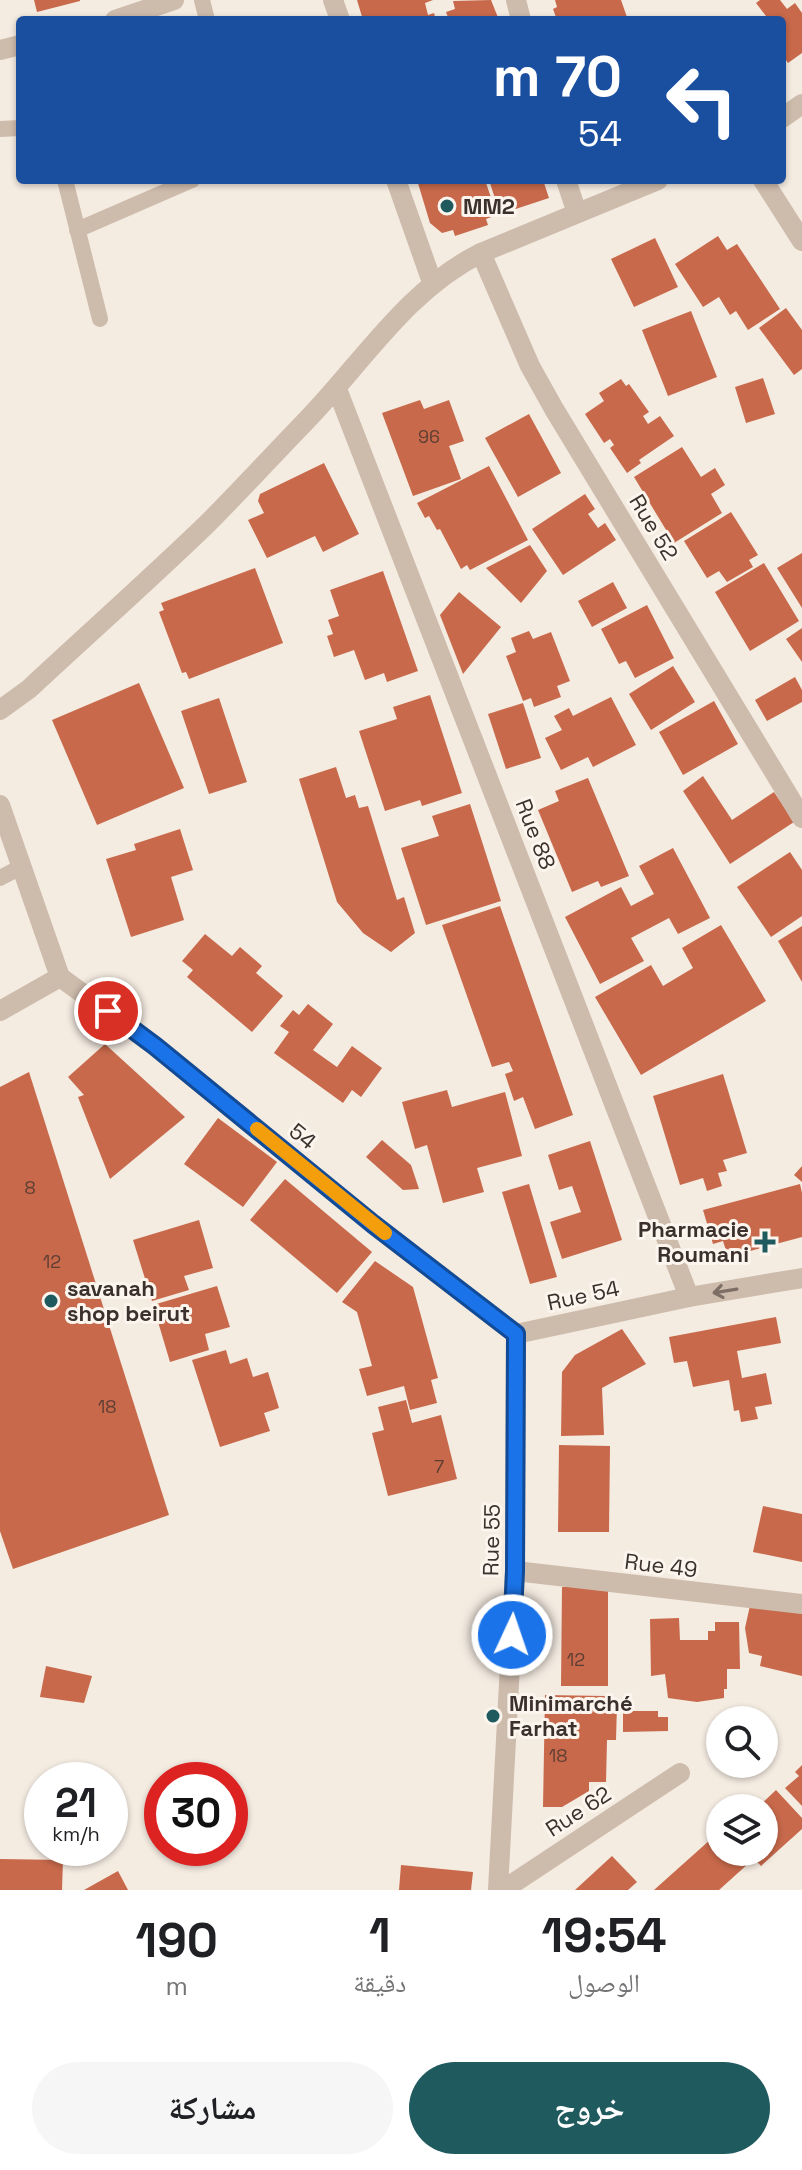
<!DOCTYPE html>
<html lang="ar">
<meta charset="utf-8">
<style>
:root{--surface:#fff;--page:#f6f6f6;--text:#202124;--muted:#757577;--accent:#1f5a5e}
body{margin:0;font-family:"Space Grotesk","Noto Naskh Arabic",sans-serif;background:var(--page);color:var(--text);direction:rtl;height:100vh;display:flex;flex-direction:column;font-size:30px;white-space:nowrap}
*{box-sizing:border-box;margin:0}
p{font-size:26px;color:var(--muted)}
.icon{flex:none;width:44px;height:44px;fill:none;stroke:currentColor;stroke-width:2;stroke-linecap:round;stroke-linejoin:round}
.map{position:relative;height:1890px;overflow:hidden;direction:ltr}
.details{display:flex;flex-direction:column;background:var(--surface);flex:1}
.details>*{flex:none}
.guide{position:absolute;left:16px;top:16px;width:770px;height:168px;border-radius:8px;box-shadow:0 2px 6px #0004;direction:rtl;background:#1a4fa0;color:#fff;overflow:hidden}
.buttons{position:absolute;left:706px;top:1706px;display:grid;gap:16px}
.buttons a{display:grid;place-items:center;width:72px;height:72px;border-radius:50%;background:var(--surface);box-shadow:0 2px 6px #0004;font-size:40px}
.speed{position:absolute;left:24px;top:1762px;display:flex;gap:16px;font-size:40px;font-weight:700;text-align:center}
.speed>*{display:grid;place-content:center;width:104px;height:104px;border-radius:50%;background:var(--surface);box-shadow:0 2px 6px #0004;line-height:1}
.speed small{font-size:20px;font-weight:400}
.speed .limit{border:12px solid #d22;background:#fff;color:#111}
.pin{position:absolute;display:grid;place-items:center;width:68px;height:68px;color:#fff;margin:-34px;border:4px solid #fff;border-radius:50%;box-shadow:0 2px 8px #0007}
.me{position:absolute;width:88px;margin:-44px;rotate:3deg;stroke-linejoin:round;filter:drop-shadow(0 0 6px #0008)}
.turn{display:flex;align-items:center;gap:28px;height:168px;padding:0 32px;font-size:36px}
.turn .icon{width:104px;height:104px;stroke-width:2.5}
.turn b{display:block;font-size:56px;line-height:68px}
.eta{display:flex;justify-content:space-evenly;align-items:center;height:136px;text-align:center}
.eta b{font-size:48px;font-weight:700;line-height:56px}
.action{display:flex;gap:16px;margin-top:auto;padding:16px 32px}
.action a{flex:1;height:92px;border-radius:48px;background:var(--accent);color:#fff;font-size:32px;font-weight:700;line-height:92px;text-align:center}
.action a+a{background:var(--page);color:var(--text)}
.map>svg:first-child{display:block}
.building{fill:#c8694b}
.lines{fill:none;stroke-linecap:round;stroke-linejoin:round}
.lane{stroke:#cdbbac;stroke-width:16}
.street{stroke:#cdbbac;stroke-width:20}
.oneway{stroke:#7d6f65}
.route-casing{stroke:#114b97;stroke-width:20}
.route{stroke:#1a73e8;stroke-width:14}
.slow{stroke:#f59e0b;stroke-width:14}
.poi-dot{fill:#1f5a5e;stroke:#fbf5ee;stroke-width:3}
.labels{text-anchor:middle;stroke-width:6;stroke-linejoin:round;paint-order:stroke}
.number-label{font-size:18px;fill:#5e3e33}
.poi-label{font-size:22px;font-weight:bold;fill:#3b302b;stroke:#fbf5ee;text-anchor:start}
.street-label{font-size:22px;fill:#3b302b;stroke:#fbf5ee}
</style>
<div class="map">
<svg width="802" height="1890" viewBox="0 0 802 1890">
<rect width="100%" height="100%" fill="#f4ebe1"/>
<g class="building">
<path d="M 34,0 L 80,0 L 80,1 L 37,12 Z"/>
<path d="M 357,0 L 433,0 L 425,3 L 428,15 L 434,13 L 436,20 L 363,20 Z"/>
<path d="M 491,0 L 499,20 L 449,20 L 446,12 L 455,9 L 453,1 Z"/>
<path d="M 555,0 L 621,0 L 628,20 L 557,20 L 553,9 L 557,7 Z"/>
<path d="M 760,0 L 780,0 L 787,9 L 795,3 L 802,13 L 802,53 L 788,63 L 782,54 L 782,20 L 769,20 L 756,3 Z"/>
<path d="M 417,180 L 485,180 L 497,215 L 486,219 L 488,225 L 455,236 L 453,230 L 442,233 L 430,223 Z"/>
<path d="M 489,180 L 543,180 L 549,198 L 500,214 Z"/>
<path d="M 718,236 L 727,250 L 737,244 L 780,309 L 748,330 L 736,311 L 730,315 L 719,297 L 703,307 L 675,264 Z"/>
<path d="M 655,238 L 678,287 L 634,307 L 611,259 Z"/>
<path d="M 786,308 L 802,330 L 802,369 L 794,375 L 759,328 Z"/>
<path d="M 691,311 L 717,377 L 668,396 L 642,330 Z"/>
<path d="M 763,378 L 775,414 L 746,423 L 735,387 Z"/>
<path d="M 621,379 L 626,386 L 629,384 L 649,412 L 643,416 L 648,424 L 660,416 L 674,436 L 639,460 L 641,463 L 627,473 L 610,448 L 614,445 L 610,439 L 604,443 L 585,414 L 604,401 L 599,393 Z"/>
<path d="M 420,400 L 424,409 L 449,400 L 464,441 L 449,446 L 461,479 L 413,496 L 382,413 Z"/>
<path d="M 529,414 L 561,473 L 518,497 L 485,438 Z"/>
<path d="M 682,447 L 701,477 L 715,468 L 725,485 L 711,494 L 722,513 L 674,543 L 634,477 Z"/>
<path d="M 324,463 L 359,534 L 323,552 L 315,536 L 267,558 L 248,520 L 264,513 L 258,501 L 260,494 Z"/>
<path d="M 489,466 L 528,540 L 470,570 L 467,565 L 461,569 L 440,529 L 437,530 L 429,516 L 425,518 L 417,503 Z"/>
<path d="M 585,494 L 595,509 L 588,514 L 598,528 L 605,523 L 616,540 L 563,575 L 532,529 Z"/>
<path d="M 731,512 L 758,555 L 749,560 L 753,567 L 727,582 L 719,571 L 707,578 L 684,541 Z"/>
<path d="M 530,545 L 547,571 L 521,603 L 486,568 Z"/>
<path d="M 802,553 L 802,608 L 777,568 Z"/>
<path d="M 764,563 L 799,621 L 750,651 L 715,592 Z"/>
<path d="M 255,568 L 283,643 L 189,679 L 186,672 L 182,673 L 159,612 L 164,610 L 161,603 Z"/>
<path d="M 383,571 L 418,671 L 387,682 L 384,673 L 365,680 L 354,650 L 334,657 L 327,636 L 333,634 L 328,620 L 339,616 L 330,590 Z"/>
<path d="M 613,582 L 627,608 L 592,627 L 578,601 Z"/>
<path d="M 459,592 L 501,627 L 463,674 L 440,615 Z"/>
<path d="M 647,605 L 674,658 L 635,678 L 626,661 L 619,664 L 601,629 Z"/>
<path d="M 802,628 L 802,662 L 786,639 Z"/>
<path d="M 529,631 L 533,639 L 551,632 L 570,681 L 557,686 L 561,697 L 534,707 L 531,698 L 523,701 L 506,656 L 516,652 L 511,638 Z"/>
<path d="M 673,666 L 695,702 L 651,730 L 629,694 Z"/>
<path d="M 795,677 L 802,690 L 802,702 L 767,721 L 755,700 Z"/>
<path d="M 139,683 L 184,788 L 97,825 L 52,720 Z"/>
<path d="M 430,695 L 462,793 L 422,806 L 420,800 L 385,811 L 359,731 L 397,719 L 393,707 Z"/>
<path d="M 611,697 L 636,745 L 593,767 L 588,757 L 561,770 L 545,738 L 562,730 L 554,716 L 569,708 L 573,716 Z"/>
<path d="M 219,698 L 247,782 L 209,794 L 181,711 Z"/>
<path d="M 714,701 L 738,744 L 683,775 L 659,732 Z"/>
<path d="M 523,703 L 541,758 L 506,769 L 488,714 Z"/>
<path d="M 336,767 L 346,798 L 355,795 L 359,808 L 368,806 L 397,900 L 404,897 L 415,933 L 391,952 L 363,933 L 337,902 L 299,779 Z"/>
<path d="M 703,776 L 732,820 L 774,792 L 794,822 L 730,864 L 683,791 Z"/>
<path d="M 588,778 L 629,876 L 601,887 L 598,881 L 572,892 L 538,810 L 559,801 L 555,791 Z"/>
<path d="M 470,804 L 501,901 L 426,925 L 401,848 L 439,836 L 432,816 Z"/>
<path d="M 180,829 L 193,870 L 171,877 L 184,920 L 131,937 L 106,859 L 136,850 L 134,844 Z"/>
<path d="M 673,848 L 710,918 L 678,934 L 669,918 L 631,938 L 644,961 L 600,984 L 565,917 L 621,887 L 631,906 L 654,894 L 639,866 Z"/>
<path d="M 790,852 L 802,870 L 802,916 L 771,937 L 737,887 Z"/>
<path d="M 500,906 L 573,1115 L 535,1129 L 523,1097 L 514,1101 L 505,1074 L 513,1071 L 509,1062 L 492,1067 L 442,925 Z"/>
<path d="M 721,925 L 766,1001 L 641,1075 L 595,997 L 651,965 L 663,986 L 693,968 L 682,948 Z"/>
<path d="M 802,926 L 802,982 L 778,941 Z"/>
<path d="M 205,934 L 232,956 L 240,947 L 262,966 L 256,973 L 283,996 L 252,1032 L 187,977 L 193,970 L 182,961 Z"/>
<path d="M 308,1004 L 333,1024 L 313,1050 L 337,1067 L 352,1046 L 382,1068 L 361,1097 L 352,1090 L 343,1103 L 274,1053 L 289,1032 L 280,1026 L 293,1010 L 299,1015 Z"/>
<path d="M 105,1044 L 185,1117 L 110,1179 L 78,1097 L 84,1095 L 68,1077 Z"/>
<path d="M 29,1072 L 169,1515 L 13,1569 L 0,1531 L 0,1087 Z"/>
<path d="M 723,1074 L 747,1153 L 723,1160 L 727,1171 L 718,1173 L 722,1186 L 707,1191 L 703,1178 L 680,1185 L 653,1096 Z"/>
<path d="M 447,1090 L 452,1107 L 505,1092 L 522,1156 L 477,1168 L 484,1192 L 443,1203 L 427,1145 L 415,1149 L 402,1102 Z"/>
<path d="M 218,1118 L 277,1162 L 243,1207 L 184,1164 Z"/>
<path d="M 382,1140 L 411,1165 L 419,1189 L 403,1190 L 366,1157 Z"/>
<path d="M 590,1141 L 622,1240 L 562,1259 L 550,1222 L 581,1212 L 572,1186 L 559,1190 L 548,1155 Z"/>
<path d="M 802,1166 L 802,1182 L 794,1175 Z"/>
<path d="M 285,1179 L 372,1252 L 337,1293 L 250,1220 Z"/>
<path d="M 529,1184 L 557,1277 L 530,1284 L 502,1192 Z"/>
<path d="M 800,1184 L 802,1193 L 802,1237 L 728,1257 L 723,1241 L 713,1244 L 703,1210 Z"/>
<path d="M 199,1220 L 213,1268 L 184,1276 L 189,1290 L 152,1301 L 133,1240 Z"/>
<path d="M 375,1261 L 413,1287 L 438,1378 L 431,1380 L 437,1403 L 410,1410 L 404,1386 L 367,1396 L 359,1369 L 372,1366 L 357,1312 L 342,1302 Z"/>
<path d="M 217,1286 L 230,1327 L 205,1334 L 209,1350 L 170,1362 L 153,1305 Z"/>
<path d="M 776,1317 L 781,1343 L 737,1351 L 742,1378 L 766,1373 L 772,1404 L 755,1407 L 758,1419 L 741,1422 L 739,1410 L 734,1411 L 729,1380 L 693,1387 L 687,1361 L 674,1363 L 669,1337 Z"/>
<path d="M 622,1329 L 646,1364 L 602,1388 L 604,1435 L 561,1436 L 562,1372 L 575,1355 Z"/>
<path d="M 226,1350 L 230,1364 L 247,1358 L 253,1377 L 268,1372 L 279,1408 L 264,1413 L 270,1431 L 220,1447 L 192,1360 Z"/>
<path d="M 406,1400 L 412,1423 L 441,1415 L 457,1479 L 388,1496 L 372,1433 L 384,1430 L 378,1407 Z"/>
<path d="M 559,1445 L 610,1446 L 609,1532 L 558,1532 Z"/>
<path d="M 763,1506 L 802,1514 L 802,1562 L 753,1552 Z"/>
<path d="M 562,1587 L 608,1587 L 608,1686 L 561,1686 Z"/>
<path d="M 751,1601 L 802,1612 L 802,1676 L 760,1666 L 762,1656 L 749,1653 L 745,1628 Z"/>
<path d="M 679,1618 L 680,1640 L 708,1640 L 708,1631 L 715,1631 L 715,1622 L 739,1622 L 740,1669 L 727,1669 L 727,1689 L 724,1689 L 724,1698 L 697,1702 L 668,1698 L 665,1674 L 651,1676 L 650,1619 Z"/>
<path d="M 46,1666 L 92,1676 L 84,1703 L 40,1697 Z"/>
<path d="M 545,1695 L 605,1696 L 605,1704 L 617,1704 L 616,1740 L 607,1740 L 606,1782 L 589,1782 L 589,1791 L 562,1807 L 543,1807 Z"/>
<path d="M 623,1711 L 658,1711 L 658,1717 L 668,1717 L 668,1731 L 623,1732 Z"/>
<path d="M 802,1765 L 802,1806 L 785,1788 L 799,1776 L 795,1772 Z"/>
<path d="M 776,1790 L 802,1818 L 802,1829 L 761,1866 L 748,1852 L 764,1852 L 764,1808 L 757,1808 Z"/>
<path d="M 720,1831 L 720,1852 L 739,1852 L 749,1863 L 719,1890 L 654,1890 Z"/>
<path d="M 612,1856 L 637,1882 L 628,1890 L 575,1890 Z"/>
<path d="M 0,1859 L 63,1860 L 62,1890 L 0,1890 Z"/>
<path d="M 401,1865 L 473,1872 L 471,1890 L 399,1890 Z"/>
<path d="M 118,1871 L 128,1890 L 84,1890 Z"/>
</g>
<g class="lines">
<g class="lane">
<path d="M 202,0 L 207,20"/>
<path d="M 0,129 L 20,128"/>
<path d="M 65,180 L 100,319"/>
<path d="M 77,230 L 192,180"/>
<path d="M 0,878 L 21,867"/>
</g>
<g class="street">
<path d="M 333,0 L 340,20"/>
<path d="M 516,0 L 521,20"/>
<path d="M 115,20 L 174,0"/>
<path d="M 0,50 L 20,45"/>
<path d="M 782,118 L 802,104"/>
<path d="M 396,180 L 432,282"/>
<path d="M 566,180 L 577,213"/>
<path d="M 763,180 L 802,241"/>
<path d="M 481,253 L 530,366 L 554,409 L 802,818"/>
<path d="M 337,389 L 689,1297"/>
<path d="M 0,710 L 29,689 C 88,634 149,580 207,524 C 240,491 271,457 304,423 C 361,365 406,290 481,253 L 658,180"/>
<path d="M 0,805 L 60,977"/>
<path d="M 60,977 L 155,1046 L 373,1224 L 516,1334"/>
<path d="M 0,1011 L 60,977"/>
<path d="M 516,1334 L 689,1297 L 802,1278"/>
<path d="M 515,1571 L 802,1604"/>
<path d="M 498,1890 L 515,1571 L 516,1334"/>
<path d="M 503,1890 L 680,1773"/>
</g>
</g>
<defs><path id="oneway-shaft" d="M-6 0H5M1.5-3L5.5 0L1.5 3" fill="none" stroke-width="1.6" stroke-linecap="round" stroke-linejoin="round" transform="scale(2)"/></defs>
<use class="oneway" href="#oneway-shaft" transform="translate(725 1291) rotate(171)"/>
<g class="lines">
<defs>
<path id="route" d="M 108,1011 L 155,1046 L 373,1224 L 516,1334 L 515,1571 L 512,1635"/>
</defs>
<use href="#route" class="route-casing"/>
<use href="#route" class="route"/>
<path class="slow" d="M 257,1129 L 385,1233"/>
</g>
<g class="poi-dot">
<circle cx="447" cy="206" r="8"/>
<path d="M761 1230h8v8h8v8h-8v8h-8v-8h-8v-8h8z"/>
<circle cx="51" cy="1301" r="8"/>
<circle cx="493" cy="1716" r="8"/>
</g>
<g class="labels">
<g class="number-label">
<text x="429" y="443">96</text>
<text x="30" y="1194">8</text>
<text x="52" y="1268">12</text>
<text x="107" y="1413">18</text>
<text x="439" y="1473">7</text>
<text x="576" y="1666">12</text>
<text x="558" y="1762">18</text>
</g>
<g class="poi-label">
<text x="463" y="214">MM2</text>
<text x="749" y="1237" text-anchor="end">Pharmacie<tspan x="749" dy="25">Roumani</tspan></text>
<text x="67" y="1296">savanah<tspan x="67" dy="25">shop beirut</tspan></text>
<text x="509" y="1711">Minimarché<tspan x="509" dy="25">Farhat</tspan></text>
</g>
<g class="street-label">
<text transform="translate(654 527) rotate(59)" y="8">Rue 52</text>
<text transform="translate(536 834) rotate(69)" y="8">Rue 88</text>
<text transform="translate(303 1136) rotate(39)" y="8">54</text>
<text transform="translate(583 1295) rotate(-12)" y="8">Rue 54</text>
<text transform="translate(491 1540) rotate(-89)" y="8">Rue 55</text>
<text transform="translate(661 1565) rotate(7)" y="8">Rue 49</text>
<text transform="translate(578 1811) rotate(-33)" y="8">Rue 62</text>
</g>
</g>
</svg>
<div class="buttons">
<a><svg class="icon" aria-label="search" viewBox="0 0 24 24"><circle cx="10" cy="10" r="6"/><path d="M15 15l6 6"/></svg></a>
<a><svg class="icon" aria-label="layers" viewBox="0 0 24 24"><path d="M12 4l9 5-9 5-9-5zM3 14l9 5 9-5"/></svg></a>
</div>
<div class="speed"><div>21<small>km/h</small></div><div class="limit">30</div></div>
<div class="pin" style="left:108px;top:1011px;background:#d93025"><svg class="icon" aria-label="arrive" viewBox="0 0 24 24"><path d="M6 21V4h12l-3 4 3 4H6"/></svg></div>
<svg class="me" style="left:512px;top:1635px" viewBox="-20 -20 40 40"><circle r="17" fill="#1a73e8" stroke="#fff" stroke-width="3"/><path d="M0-11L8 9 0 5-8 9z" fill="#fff"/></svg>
<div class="guide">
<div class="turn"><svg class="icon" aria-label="left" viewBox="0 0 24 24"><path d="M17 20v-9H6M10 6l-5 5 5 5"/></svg><div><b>70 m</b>54</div></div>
</div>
</div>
<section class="details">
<div class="eta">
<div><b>19:54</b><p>الوصول</p></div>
<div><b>1</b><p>دقيقة</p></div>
<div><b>190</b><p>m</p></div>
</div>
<div class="action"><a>خروج</a><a>مشاركة</a></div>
</section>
